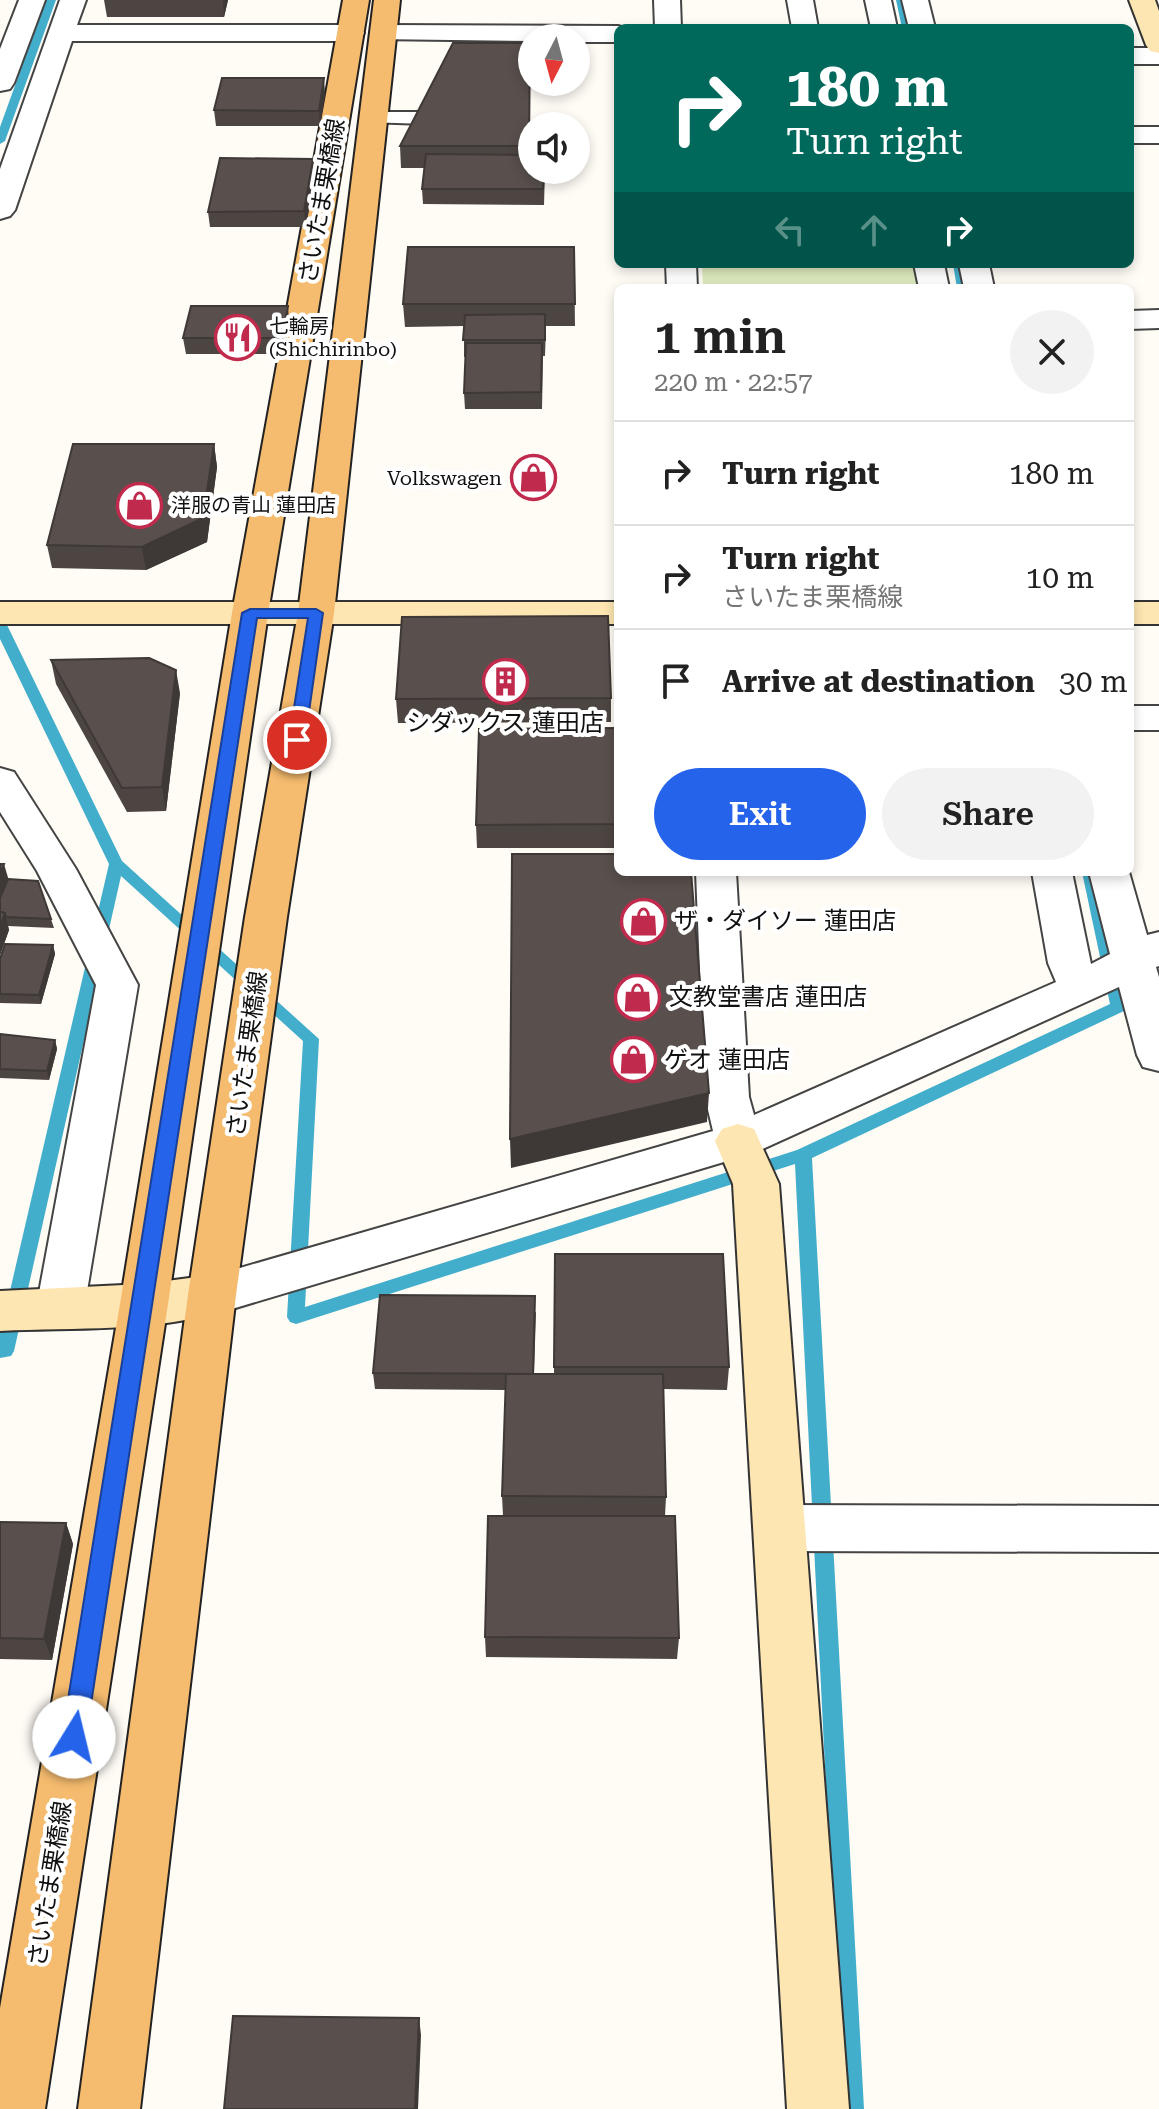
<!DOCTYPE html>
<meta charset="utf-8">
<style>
:root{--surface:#fff;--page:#f2f2f2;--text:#222;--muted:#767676;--line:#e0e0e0;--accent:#2563eb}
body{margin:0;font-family:"Roboto Serif","Noto Sans JP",serif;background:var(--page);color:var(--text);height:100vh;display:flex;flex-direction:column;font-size:30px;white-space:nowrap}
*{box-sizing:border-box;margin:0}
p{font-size:26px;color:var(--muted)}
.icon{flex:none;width:44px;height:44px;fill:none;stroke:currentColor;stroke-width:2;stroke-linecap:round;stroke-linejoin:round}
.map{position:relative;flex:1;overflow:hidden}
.details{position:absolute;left:614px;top:284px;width:520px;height:592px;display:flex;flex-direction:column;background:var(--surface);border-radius:12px;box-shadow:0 4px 12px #0003}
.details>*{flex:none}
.guide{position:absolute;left:614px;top:24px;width:520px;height:244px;border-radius:12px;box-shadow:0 4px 12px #0003;background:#00695c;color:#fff;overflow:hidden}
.needle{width:52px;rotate:186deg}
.fabs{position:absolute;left:518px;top:24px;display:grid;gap:16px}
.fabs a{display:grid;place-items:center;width:72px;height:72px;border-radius:50%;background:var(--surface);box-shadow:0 4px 12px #0003;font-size:40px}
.pin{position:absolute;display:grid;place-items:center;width:68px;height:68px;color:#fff;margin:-34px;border:4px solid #fff;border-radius:50%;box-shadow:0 2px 8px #0007}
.me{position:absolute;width:88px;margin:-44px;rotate:9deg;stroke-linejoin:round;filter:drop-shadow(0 0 6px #0008)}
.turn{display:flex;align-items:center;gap:28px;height:168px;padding:0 40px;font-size:36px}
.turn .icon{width:104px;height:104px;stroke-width:2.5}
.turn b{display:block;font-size:56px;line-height:68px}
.lanes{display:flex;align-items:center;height:76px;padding:0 40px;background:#0003;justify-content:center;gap:40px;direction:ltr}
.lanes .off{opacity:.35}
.round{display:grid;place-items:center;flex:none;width:84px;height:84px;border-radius:42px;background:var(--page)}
.summary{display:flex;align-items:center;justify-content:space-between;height:136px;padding:0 40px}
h1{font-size:48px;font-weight:600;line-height:60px}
.button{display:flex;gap:16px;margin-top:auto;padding:16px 40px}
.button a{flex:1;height:92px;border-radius:48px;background:var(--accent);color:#fff;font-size:32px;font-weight:600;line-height:92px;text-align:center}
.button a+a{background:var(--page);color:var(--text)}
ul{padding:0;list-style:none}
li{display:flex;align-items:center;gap:24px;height:104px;padding:0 40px;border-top:2px solid var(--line)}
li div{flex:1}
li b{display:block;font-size:30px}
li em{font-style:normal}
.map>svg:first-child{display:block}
.green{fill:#ddeabe}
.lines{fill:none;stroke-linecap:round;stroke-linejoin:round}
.stream{fill:#42aecb;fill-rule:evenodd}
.lane-casing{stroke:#444;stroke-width:4}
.street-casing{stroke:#444;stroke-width:4}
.secondary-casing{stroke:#333;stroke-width:4}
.primary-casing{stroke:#222;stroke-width:4}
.lane{fill:#fff;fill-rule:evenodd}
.street{fill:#fff;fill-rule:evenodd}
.secondary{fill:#fde6b1;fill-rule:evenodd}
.primary{fill:#f5bb6e;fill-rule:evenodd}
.wall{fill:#4d4542}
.shaded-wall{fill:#3e3836}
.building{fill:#59504d;stroke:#3e3836;stroke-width:2}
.route{fill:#2563eb;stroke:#184099;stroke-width:2}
.labels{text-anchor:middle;stroke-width:8;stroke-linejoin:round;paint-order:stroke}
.far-poi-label{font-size:20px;fill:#111;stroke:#fff;text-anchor:start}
.street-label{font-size:24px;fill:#111;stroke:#fff}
.poi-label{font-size:24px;fill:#111;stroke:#fff;text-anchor:start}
</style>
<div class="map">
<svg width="1159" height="2109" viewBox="0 0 1159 2109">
<rect width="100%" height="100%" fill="#fffbf5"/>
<path class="green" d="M 702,264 L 926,264 L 931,288 L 703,287 Z"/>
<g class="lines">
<g class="stream">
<path d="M 46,0 L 56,0 L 5,141 L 0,144 L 0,127 Z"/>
<path d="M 896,0 L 906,0 L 912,28 L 902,28 Z"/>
<path d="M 953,264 L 963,264 L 969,288 L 957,288 Z"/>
<path d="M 0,621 L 7,625 L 122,861 L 319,1039 L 305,1307 L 797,1150 L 1110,1004 L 1082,872 L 1096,872 L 1126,1007 L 1124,1011 L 812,1158 L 864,2109 L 842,2109 L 795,1164 L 296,1324 L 290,1322 L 287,1317 L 303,1041 L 121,876 L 14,1351 L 11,1356 L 0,1358 L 0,1334 L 109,864 L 0,639 Z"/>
</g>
<defs>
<path id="lane" d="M 373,112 L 426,112 L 435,118 L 426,124 L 366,122 L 364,118 Z"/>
<g id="street">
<path d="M 19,0 L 45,0 L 14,83 L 10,89 L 0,91 L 0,49 Z"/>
<path d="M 60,0 L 86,0 L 77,25 L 351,25 L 360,27 L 364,33 L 360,39 L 351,41 L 72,41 L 15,210 L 10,216 L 0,219 L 0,169 Z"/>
<path d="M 654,0 L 680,0 L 681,28 L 655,28 Z"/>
<path d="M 787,0 L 813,0 L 818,28 L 792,28 Z"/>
<path d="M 865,0 L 891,0 L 897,28 L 871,28 Z"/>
<path d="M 902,0 L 928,0 L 935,28 L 909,28 Z"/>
<path d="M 383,25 L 618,26 L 625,28 L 618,28 L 618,42 L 576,42 L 576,38 L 532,38 L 532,41 L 374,39 L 370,33 L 374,27 Z"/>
<rect x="1130" y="48" width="29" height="16"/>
<rect x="1130" y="127" width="29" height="16"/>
<path d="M 666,264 L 696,264 L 697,288 L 667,288 Z"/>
<path d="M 914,264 L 944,264 L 949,288 L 919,288 Z"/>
<path d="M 959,264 L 989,264 L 994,288 L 964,288 Z"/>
<path d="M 1159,310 L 1159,328 L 1130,329 L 1130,311 Z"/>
<rect x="1130" y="706" width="29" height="24"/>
<path d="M 0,768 L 14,772 L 76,869 L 138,985 L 84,1309 L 77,1323 L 60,1329 L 43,1323 L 36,1309 L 96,985 L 37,871 L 0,812 Z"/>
<path d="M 696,872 L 736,872 L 749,1097 L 754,1115 L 1056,982 L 1048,963 L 1032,872 L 1072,872 L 1091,964 L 1110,954 L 1089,872 L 1129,872 L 1147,935 L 1159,932 L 1159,966 L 1156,967 L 1159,977 L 1159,1071 L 1143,1067 L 1137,1055 L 1119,987 L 754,1153 L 212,1315 L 195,1309 L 188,1295 L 195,1281 L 713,1131 L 705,1097 Z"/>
<path d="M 780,1505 L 1159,1506 L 1159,1552 L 780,1551 L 762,1544 L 754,1528 L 762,1512 Z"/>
</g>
<g id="secondary">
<path d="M 1129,0 L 1155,0 L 1159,11 L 1159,53 L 1150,51 L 1146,45 Z"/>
<rect x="0" y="602" width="618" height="22"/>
<rect x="1130" y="602" width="29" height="22"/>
<path d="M 738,1124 L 754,1129 L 779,1184 L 849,2109 L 787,2109 L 733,1184 L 715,1141 L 722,1129 Z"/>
<path d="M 212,1275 L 229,1281 L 236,1295 L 229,1309 C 158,1333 74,1327 0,1331 L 0,1291 L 144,1284 Z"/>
</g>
<g id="primary">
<path d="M 343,0 L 369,0 L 268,613 L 168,1304 L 45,2109 L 0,2109 L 0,2008 L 120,1304 L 232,613 Z"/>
<path d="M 374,0 L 400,0 L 334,613 L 287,917 L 236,1295 L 140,2109 L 78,2109 L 188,1295 L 245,917 L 298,613 Z"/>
</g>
</defs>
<use href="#lane" class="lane-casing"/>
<use href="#street" class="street-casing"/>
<use href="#secondary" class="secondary-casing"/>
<use href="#primary" class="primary-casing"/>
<use href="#lane" class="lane"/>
<use href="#street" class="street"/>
<use href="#secondary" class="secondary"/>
<use href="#primary" class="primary"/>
</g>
<g class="wall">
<path d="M 104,0 L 228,0 L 224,17 L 107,17 Z"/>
<path d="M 530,65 L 529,155 L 532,170 L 545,170 L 544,205 L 423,204 L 422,189 L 424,168 L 401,168 L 400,146 Z"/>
<path d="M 325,93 L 320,126 L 216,126 L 214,110 Z"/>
<path d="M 315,174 L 306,227 L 210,227 L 208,212 Z"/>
<path d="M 574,247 L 575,326 L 546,326 L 545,356 L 543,356 L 542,409 L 465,409 L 464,393 L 466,357 L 464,357 L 464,326 L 405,327 L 403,304 Z"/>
<path d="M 289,322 L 284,354 L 186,354 L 183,338 Z"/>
<path d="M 214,444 L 217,467 L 207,542 L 146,570 L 52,568 L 47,545 Z"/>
<path d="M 51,660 L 180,693 L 166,811 L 127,812 L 56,684 Z"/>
<path d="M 611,698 L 611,722 L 398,723 L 396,699 Z"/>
<path d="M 618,728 L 618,848 L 477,848 L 476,825 Z"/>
<path d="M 0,864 L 8,879 L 51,919 L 54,928 L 8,926 L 9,930 L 0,955 Z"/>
<path d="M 53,945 L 55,954 L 41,1004 L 0,1003 L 0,959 Z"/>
<path d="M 0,1034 L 55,1040 L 57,1049 L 49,1080 L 0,1078 Z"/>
<path d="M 555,1254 L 729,1367 L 727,1390 L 663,1389 L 666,1497 L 665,1516 L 679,1638 L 677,1659 L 486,1657 L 485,1637 L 503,1516 L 502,1496 L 506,1390 L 375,1389 L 373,1373 L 536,1312 L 534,1374 L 554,1374 Z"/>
<path d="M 0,1522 L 66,1523 L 73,1544 L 52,1660 L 0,1659 Z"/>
</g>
<g class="shaded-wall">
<path d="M 223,0 L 228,0 L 224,17 Z"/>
<path d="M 324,78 L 325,93 L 320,126 L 319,111 Z"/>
<path d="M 313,159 L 315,174 L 306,227 L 304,211 Z"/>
<path d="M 288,306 L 289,322 L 284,354 L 282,338 Z"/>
<path d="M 214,444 L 217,467 L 207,542 L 146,570 L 142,547 Z"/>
<path d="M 176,670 L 180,693 L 166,811 L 162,787 Z"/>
<path d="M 4,864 L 9,881 L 0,901 L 0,874 Z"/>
<path d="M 5,913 L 9,930 L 0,955 L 0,926 Z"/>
<path d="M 53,945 L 55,954 L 41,1004 L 39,995 Z"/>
<path d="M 55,1040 L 57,1049 L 49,1080 L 47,1071 Z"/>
<path d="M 709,1093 L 707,1122 L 511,1168 L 510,1139 Z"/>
<path d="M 66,1523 L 73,1544 L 52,1660 L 44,1639 Z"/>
<path d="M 419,2018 L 421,2035 L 418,2109 L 415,2109 Z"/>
</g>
<g class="building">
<path d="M 453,43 L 530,43 L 529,146 L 400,146 Z"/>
<path d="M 222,78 L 324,78 L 319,111 L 214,110 Z"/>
<path d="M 426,154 L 532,155 L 532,170 L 544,170 L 543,189 L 422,189 Z"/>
<path d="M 220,158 L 313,159 L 304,211 L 208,212 Z"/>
<path d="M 408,247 L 574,247 L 575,304 L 403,304 Z"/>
<path d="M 191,306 L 288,306 L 282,338 L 183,338 Z"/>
<path d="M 545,314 L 545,340 L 463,340 L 465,315 Z"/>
<path d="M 466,343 L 542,343 L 541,392 L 464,393 Z"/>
<path d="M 73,444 L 214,444 L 203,518 L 142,547 L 47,545 Z"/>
<path d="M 608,616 L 611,698 L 396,699 L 402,617 Z"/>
<path d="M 149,658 L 176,670 L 162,787 L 122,788 L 51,660 Z"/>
<path d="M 618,728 L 618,824 L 476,825 L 479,729 Z"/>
<path d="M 512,854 L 618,854 L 618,872 L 691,872 L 709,1093 L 510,1139 Z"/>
<path d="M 0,864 L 4,864 L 0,874 Z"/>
<path d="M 8,879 L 38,881 L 51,919 L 6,917 L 5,913 L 0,912 L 0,898 Z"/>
<path d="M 0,912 L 5,913 L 0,926 Z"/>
<path d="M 5,944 L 53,945 L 39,995 L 0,994 L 0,959 Z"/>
<path d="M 0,1034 L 55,1040 L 47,1071 L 0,1069 Z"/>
<path d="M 555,1254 L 723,1254 L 729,1367 L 554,1367 Z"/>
<path d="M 380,1295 L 535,1296 L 533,1374 L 373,1373 Z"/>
<path d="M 506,1374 L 663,1374 L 666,1497 L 502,1496 Z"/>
<path d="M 488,1516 L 675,1516 L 679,1638 L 485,1637 Z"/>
<path d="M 0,1522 L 66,1523 L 44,1639 L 0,1638 Z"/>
<path d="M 233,2016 L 419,2018 L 415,2109 L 224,2109 Z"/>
</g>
<path class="route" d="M 250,609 L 316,609 L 323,613 L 305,740 L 297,745 L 289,740 L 308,618 L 257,618 L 86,1737 L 82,1745 L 74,1748 L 66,1745 L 62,1737 L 242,613 Z"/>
<defs>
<symbol id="restaurant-ring" viewBox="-11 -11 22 22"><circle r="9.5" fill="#fff" stroke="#c02a4d" stroke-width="1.5"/><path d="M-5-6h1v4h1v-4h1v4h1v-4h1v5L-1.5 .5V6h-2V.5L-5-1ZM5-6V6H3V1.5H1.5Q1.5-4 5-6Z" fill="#c02a4d"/></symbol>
<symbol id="shop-ring" viewBox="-11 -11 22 22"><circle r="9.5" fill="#fff" stroke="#c02a4d" stroke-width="1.5"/><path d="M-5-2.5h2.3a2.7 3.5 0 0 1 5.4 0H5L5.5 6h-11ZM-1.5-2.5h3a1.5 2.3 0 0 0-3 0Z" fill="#c02a4d"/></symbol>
<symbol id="building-ring" viewBox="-11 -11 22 22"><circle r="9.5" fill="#fff" stroke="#c02a4d" stroke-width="1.5"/><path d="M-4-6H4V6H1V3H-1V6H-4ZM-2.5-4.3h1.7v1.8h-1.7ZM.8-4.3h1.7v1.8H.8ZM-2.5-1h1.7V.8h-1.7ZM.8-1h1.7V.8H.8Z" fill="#c02a4d"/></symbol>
</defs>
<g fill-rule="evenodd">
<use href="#restaurant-ring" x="212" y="312" width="51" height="51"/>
<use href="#shop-ring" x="508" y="452" width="51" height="51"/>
<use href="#shop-ring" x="114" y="480" width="51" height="51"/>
<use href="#building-ring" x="480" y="656" width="51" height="51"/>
<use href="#shop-ring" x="618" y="896" width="51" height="51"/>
<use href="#shop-ring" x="612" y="972" width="51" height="51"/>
<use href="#shop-ring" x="608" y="1034" width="51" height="51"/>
</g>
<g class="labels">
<g class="far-poi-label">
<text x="269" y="333">七輪房<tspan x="269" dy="23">(Shichirinbo)</tspan></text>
<text x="502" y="485" text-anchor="end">Volkswagen</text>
<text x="171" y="512">洋服の青山 蓮田店</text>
</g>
<g class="street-label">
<text transform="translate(322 201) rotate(-80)" y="8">さいたま栗橋線</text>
<text transform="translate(247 1054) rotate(-82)" y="8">さいたま栗橋線</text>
<text transform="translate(50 1884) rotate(-81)" y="8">さいたま栗橋線</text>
</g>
<g class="poi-label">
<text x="505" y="731" text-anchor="middle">シダックス 蓮田店</text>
<text x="674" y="929">ザ・ダイソー 蓮田店</text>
<text x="669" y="1005">文教堂書店 蓮田店</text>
<text x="664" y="1068">ゲオ 蓮田店</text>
</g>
</g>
</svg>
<div class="fabs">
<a><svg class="needle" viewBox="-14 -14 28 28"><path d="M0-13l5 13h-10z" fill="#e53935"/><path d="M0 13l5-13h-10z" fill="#767676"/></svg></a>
<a><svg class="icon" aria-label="sound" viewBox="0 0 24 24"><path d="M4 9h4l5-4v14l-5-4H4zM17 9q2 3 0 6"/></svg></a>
</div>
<div class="pin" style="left:297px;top:740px;background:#d93025"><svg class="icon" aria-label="arrive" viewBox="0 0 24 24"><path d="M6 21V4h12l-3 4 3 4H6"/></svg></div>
<svg class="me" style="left:74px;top:1737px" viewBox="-20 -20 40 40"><circle r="19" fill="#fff"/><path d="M0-13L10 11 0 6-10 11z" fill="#2563eb"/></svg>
<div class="guide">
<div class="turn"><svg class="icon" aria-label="right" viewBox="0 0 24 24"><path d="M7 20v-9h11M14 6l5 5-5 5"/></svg><div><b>180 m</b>Turn right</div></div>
<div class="lanes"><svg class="icon off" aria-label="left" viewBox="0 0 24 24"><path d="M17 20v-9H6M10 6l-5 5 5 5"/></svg><svg class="icon off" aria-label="ahead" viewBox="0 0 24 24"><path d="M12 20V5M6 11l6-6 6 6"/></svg><svg class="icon" aria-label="right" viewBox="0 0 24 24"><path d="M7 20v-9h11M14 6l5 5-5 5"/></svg></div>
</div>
<section class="details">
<div class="summary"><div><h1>1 min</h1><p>220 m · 22:57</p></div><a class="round"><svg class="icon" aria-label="close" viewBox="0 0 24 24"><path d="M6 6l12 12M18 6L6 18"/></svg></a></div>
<ul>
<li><svg class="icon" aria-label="right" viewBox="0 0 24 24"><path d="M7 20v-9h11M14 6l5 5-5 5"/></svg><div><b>Turn right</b></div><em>180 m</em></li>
<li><svg class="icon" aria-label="right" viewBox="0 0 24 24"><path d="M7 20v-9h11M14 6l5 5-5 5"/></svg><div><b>Turn right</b><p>さいたま栗橋線</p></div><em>10 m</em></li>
<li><svg class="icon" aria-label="arrive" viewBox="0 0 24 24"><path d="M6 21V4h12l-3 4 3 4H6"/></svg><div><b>Arrive at destination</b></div><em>30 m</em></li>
</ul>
<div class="button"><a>Exit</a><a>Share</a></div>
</section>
</div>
